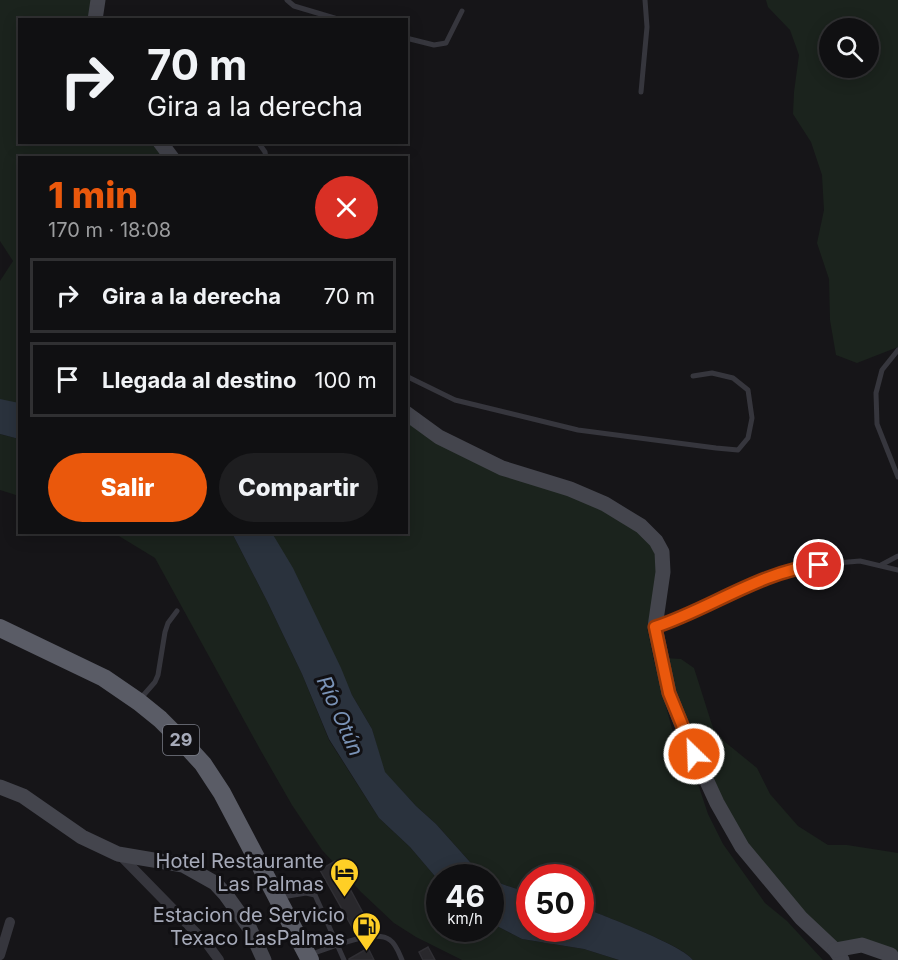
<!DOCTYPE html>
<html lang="es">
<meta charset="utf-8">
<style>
:root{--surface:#101012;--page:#1e1e20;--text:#f1f3f6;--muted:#9c9d9f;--line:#303032;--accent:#ea580c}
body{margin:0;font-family:Inter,sans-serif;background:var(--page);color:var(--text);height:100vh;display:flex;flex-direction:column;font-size:22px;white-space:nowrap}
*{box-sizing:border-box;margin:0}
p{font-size:20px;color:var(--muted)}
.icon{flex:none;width:33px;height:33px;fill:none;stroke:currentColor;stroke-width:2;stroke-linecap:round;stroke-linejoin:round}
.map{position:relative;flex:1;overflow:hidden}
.drawer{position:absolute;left:18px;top:156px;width:390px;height:378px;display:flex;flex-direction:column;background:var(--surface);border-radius:0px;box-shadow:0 3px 15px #0003,0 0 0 2px var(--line)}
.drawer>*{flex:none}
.hud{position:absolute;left:18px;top:18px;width:390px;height:126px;border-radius:0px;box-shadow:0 3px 15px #0003,0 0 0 2px var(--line);background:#101012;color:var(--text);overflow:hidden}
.tools{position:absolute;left:819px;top:18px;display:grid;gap:12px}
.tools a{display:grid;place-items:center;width:60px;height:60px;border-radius:50%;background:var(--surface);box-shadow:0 3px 15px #0003,0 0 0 2px var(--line);font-size:30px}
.speed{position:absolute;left:426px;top:864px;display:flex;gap:12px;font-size:30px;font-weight:700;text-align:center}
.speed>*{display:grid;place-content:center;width:78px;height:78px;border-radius:50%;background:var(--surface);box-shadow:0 3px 15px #0003,0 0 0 2px var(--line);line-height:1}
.speed small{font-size:15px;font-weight:400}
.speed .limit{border:9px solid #d22;background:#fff;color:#111}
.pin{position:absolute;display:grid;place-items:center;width:51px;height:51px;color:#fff;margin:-26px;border:3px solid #fff;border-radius:50%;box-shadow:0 2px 6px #0007}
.me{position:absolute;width:66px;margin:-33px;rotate:336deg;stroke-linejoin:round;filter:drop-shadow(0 0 4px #0008)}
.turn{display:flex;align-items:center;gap:21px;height:126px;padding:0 30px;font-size:27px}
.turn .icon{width:78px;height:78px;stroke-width:2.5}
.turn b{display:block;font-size:42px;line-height:51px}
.round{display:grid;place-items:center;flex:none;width:63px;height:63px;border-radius:32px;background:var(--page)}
.head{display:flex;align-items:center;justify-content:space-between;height:102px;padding:0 30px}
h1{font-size:36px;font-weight:800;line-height:45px;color:var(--accent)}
.action{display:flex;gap:12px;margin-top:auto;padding:12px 30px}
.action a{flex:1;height:69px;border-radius:36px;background:var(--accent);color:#fff;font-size:24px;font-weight:800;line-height:69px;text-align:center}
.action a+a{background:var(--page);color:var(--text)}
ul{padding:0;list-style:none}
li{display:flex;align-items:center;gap:18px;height:75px;margin:0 12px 9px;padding:0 18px;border:3px solid var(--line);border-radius:0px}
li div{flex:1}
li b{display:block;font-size:22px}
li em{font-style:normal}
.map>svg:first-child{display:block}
.green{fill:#1b231d;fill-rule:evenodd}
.water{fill:#2a323d}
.building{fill:#29282c;stroke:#302f34;stroke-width:1.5}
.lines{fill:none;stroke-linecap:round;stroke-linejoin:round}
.service{stroke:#36363d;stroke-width:5}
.minor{stroke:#36363d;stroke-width:10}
.secondary{stroke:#44454d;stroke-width:15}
.trunk{stroke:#5a5c66;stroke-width:18}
.route-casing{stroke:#983908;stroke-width:15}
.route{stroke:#ea580c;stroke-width:10}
.labels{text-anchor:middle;stroke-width:6;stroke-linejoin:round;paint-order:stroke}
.shield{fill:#111013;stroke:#797c87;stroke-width:1.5}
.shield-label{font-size:18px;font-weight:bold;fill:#a6aab9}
.poi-label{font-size:20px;fill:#a6aab9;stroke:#111013;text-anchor:end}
.water-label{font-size:21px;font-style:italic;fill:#7a93b7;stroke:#111013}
</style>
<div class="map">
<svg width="898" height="960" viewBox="0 0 898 960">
<rect width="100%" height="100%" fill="#161518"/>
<g class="green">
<path d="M 0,0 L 98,0 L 95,19 L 20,20 L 20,142 L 161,143 L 172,157 L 20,158 L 19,414 L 0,412 L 0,281 L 13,261 L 0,241 Z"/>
<path d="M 766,0 L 898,0 L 898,347 L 857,363 L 836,355 L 830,320 L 829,279 L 817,243 L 824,210 L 822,175 L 811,142 L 793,114 L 794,92 L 799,55 L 790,30 L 768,7 ZM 868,28 L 868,68 L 830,68 L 830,28 Z"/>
<path d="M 407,413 L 439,437 L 618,512 L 655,540 L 663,572 L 647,627 L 654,661 L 672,729 L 699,787 L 708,814 L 723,844 L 765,903 L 787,921 L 823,960 L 693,960 C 684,946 611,919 592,911 L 581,909 L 580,878 L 530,878 L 529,893 L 502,884 L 478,871 L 436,824 L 416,806 L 384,772 L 372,729 L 352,695 L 327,641 L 255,533 L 406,532 Z"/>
<path d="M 0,434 L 19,439 L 19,496 L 0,490 Z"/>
<path d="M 114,533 L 232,533 L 267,601 L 302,674 L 329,740 L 379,818 L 410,847 L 439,881 L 440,928 L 490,928 L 491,923 L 522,939 L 584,949 L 619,960 L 462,960 L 416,937 L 394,923 L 361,892 L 322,850 L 292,805 L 261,751 L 155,558 Z"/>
<path d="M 665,658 L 681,659 L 694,668 L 713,728 L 725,742 L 757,768 L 770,794 L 798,826 L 828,845 L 847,845 L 898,853 L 898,960 L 890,955 L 835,950 L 760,870 L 687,738 Z"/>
</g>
<g class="water">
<path d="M 0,399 L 19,403 L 19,439 L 0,434 Z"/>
<path d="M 232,533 L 272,533 L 293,568 L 341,668 L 352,695 L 372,729 L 385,772 L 416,806 L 436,824 L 478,871 L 502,884 L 529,893 L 530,928 L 580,928 L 581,909 L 592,911 C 612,919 683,946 693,960 L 619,960 L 584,949 L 522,939 L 491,923 L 490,878 L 440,878 L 439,881 L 410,847 L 379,818 L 329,739 L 302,674 L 267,601 Z"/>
</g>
<g class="building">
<path d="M 335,861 L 370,926 L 356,934 L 320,870 Z"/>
<path d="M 428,947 L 435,960 L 423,960 L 419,952 Z"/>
<path d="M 368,948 L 374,960 L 349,960 L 349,959 Z"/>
</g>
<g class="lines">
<g class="service">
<path d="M 287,0 L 294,6 L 341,20"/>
<path d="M 406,38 L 434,45 L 446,43 L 462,11"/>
<path d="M 641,92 L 647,27 L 645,0"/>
<path d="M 258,142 L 265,152 L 266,158"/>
<path d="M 898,350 L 882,370 L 876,393 L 877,424 L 898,477"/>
<path d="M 406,376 L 455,400 L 578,430 L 716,448 L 738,450 L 748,438 L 752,418 L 748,390 L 733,378 L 712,373 L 693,376"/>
<path d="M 881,565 L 898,556"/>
<path d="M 658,626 L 680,618 L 702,607 L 761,581 L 802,566 L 860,561 L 898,570"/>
<path d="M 141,698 L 155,682 L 158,675 L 165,632 L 168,623 L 177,611"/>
<path d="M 282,897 L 306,893 L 315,895 L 344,960"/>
<path d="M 312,954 C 329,948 375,928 390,940 C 396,944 399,953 402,960"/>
</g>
<g class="minor">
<path d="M 119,854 L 208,945 L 219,960"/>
<path d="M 0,955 L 10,922"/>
</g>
<g class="secondary">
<path d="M 95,20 L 98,0"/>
<path d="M 160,142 L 172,158"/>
<path d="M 406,413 L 439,437 L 502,468 L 570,489 L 605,504 L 641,526 L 656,541 L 662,552 L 663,572 L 655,627 L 669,693 L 687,738 L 717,803 L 742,847 L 801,918 L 835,950 L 842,960"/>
<path d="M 0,787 L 23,796 L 82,837 L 118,854 L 183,865 L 215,883 L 226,895 L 249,927 L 264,960"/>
<path d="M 835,950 L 862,945 L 891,955 L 893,960"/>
</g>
<path class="trunk" d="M 0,628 L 104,678 L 139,702 L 160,719 L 182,741 L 203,764 L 222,793 L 310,960"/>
</g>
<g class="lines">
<defs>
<path id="route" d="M 694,754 L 669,693 L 655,627 C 710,609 761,571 819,565"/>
</defs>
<use href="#route" class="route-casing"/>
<use href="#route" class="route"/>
</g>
<defs>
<symbol id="hotel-pin" viewBox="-11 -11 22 30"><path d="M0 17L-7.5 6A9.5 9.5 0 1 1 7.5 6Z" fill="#ffcf26" stroke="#111013"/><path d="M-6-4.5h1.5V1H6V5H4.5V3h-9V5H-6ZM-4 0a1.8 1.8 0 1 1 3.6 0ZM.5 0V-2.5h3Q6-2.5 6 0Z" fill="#111"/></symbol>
<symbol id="fuel-pin" viewBox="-11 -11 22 30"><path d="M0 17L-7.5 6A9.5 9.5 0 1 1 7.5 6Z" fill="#ffcf26" stroke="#111013"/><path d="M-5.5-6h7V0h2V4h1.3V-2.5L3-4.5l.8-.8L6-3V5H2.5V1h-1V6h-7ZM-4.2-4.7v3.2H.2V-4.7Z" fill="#111"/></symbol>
</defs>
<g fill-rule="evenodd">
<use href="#hotel-pin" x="328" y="856" width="33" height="45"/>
<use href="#fuel-pin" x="350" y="910" width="33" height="45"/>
</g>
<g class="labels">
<rect class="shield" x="163" y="725" width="36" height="30" rx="4.5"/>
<g class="shield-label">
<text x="181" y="746">29</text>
</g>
<g class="poi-label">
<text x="324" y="868">Hotel Restaurante<tspan x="324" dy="23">Las Palmas</tspan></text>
<text x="345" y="922">Estacion de Servicio<tspan x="345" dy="23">Texaco LasPalmas</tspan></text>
</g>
<g class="water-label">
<text transform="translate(340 716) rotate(66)" y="7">Río Otún</text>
</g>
</g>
</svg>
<div class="tools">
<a><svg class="icon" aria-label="search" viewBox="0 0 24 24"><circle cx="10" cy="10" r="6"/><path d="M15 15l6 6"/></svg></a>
</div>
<div class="speed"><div>46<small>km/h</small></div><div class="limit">50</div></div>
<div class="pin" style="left:819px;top:565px;background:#d93025"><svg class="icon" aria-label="arrive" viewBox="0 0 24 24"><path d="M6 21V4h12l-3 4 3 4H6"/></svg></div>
<svg class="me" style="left:694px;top:754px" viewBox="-20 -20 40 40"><circle r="17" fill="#ea580c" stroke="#fff" stroke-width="3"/><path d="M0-11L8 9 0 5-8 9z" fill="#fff"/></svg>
<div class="hud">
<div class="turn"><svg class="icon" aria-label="right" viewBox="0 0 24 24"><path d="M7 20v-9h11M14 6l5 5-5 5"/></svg><div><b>70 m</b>Gira a la derecha</div></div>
</div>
<section class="drawer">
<div class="head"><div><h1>1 min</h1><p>170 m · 18:08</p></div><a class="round" style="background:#d93025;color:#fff"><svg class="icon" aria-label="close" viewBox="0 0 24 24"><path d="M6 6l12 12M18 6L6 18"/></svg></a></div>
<ul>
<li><svg class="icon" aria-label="right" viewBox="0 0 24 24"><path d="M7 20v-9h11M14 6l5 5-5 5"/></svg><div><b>Gira a la derecha</b></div><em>70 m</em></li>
<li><svg class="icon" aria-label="arrive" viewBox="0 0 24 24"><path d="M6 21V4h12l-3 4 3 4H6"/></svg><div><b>Llegada al destino</b></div><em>100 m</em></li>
</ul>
<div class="action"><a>Salir</a><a>Compartir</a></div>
</section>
</div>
